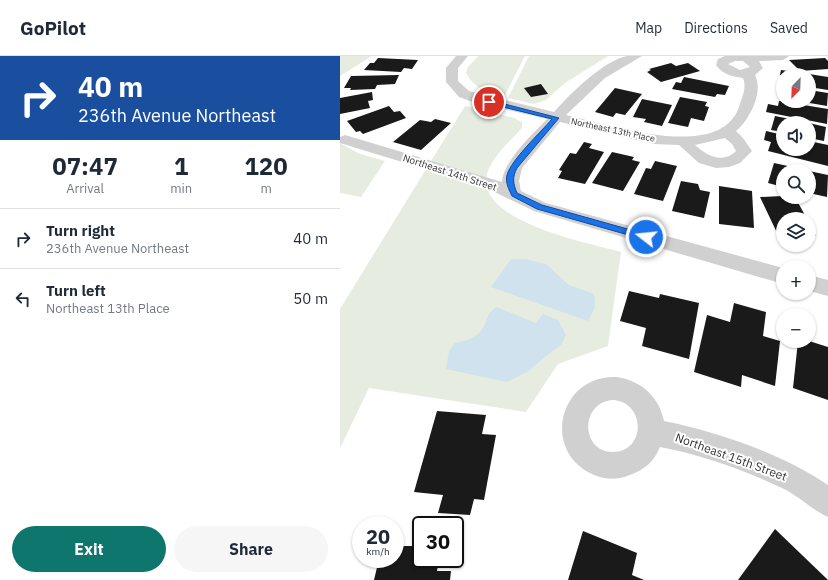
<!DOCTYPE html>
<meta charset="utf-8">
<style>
:root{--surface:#fff;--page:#f6f6f7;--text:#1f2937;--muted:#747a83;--line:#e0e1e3;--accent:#0f766e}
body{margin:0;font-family:"IBM Plex Sans",sans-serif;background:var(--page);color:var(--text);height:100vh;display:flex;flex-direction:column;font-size:15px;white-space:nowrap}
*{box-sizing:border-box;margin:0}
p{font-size:13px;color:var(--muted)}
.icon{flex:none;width:22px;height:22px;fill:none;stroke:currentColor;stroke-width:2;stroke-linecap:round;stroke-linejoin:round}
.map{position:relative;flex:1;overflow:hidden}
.drawer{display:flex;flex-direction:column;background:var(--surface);width:340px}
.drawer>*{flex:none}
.top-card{background:#1a4fa0;color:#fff;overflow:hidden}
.needle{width:26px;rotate:203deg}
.controls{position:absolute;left:436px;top:12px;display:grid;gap:8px}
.controls a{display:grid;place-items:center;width:40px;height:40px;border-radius:50%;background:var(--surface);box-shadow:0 1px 3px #0004;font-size:20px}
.speed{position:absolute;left:12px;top:460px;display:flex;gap:8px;font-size:20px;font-weight:700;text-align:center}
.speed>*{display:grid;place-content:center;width:52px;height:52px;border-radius:50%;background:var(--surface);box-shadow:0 1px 3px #0004;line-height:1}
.speed small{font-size:10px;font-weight:400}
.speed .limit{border:2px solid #111;border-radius:6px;background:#fff;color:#111}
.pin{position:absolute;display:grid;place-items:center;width:34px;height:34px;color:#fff;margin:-17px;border:2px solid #fff;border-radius:50%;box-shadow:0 1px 4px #0007}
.me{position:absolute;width:44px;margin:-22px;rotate:286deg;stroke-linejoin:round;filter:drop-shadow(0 0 3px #0008)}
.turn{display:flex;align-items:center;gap:14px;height:84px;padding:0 12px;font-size:18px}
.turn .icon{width:52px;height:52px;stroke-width:2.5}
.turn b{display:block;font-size:28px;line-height:34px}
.eta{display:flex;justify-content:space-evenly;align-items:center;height:68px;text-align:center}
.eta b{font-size:24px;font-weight:700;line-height:28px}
.cta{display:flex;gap:8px;margin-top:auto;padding:8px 12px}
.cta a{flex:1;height:46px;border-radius:24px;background:var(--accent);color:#fff;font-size:16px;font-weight:700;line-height:46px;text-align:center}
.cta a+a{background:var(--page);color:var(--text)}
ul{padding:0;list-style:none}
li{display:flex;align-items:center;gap:12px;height:60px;padding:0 12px;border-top:1px solid var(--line)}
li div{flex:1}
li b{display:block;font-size:15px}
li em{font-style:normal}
header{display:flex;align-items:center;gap:24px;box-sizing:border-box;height:56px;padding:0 20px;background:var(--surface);border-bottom:1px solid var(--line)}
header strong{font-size:19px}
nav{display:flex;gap:22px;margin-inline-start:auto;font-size:14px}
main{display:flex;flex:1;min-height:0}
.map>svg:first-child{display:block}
.green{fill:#e6ecdf}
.water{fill:#cfe2ee}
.building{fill:#1a1a1a}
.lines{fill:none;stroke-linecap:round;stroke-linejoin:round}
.minor{fill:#d0d0d0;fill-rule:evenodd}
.route{fill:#1a73e8;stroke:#114b97}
.labels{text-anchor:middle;stroke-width:4;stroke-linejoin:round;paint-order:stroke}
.far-street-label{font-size:9px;fill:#333;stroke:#fff}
.street-label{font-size:10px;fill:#333;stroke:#fff}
.near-street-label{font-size:12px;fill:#333;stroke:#fff}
</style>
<header>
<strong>GoPilot</strong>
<nav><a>Map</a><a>Directions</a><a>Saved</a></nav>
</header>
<main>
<section class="drawer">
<div class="top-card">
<div class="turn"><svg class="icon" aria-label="right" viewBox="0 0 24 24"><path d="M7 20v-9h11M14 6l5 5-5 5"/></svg><div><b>40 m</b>236th Avenue Northeast</div></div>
</div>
<div class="eta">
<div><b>07:47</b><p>Arrival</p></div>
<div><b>1</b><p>min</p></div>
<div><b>120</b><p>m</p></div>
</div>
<ul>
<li><svg class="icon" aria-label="right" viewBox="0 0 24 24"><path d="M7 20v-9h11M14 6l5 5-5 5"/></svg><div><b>Turn right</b><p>236th Avenue Northeast</p></div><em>40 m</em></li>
<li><svg class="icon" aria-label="left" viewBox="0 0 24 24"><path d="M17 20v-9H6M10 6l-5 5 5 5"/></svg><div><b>Turn left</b><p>Northeast 13th Place</p></div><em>50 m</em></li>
</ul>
<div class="cta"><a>Exit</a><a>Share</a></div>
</section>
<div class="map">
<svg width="488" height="524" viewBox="0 0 488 524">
<rect width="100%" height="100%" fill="#fff"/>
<g class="green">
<path d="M 0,0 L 32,0 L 0,20 Z"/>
<path d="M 138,0 L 185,0 L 164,41 C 148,37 134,32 126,17 L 128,11 Z"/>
<path d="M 189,0 L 268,0 L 225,27 L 206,44 L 194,48 L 168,42 Z"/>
<path d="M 125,50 L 174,62 L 182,66 L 182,72 C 170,85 154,99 148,115 C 130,165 250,187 281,196 L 268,290 L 218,308 L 186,356 L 29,332 L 0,392 L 0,253 Z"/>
<path d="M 0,87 L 20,98 L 45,105 L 21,141 L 0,137 Z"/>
</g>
<g class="water">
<path d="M 171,203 L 185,203 L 206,208 L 229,229 L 254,238 L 255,251 L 248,265 L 151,231 Z"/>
<path d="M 156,251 L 196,267 L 203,258 L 218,264 L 226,279 L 221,289 L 206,300 L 187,316 L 167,326 L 106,313 L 109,295 L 115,287 C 126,285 137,282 143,272 C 149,262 145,260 156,251 Z"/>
</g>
<g class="building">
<path d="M 38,2 L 78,4 L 72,13 L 64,12 L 61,16 L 24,14 L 30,7 L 34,7 Z"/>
<path d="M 485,2 L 488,5 L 488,13 L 460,15 L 449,4 Z"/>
<path d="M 331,7 L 336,10 L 348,7 L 360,15 L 321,26 L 307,16 L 311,14 L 309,13 Z"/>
<path d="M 441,14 L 468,18 L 468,19 L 440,19 Z"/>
<path d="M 469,18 L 488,21 L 488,34 L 469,31 Z"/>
<path d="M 59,19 L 55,28 L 37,29 L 35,33 L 10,34 L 11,32 L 4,32 L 11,20 Z"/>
<path d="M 344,21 L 389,30 L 385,39 L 377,38 L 375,41 L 332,33 L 336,26 L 341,27 Z"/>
<path d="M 201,28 L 208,38 L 191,41 L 184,32 Z"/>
<path d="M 275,32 L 302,38 L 285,59 L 276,57 L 273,61 L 255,56 Z"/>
<path d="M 469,34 L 488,37 L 487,50 L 464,46 L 469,45 Z"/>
<path d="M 32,36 L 33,44 L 28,45 L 30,52 L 0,58 L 0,42 Z"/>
<path d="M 340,41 L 367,46 L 365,50 L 369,51 L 364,65 L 351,62 L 348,71 L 328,67 Z"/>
<path d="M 302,43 L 332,49 L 322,70 L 304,66 L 306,63 L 293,61 Z"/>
<path d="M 439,45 L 488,53 L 487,68 L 426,56 L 428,48 L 438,50 Z"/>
<path d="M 49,50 L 54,56 L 60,55 L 66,62 L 23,78 L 20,75 L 16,76 L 7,65 Z"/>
<path d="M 435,60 L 465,66 L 465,67 L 443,67 L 443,76 L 431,74 Z"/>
<path d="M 95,63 L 111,67 L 81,94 L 53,86 L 80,64 L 91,66 Z"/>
<path d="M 469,67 L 486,71 L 484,85 L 469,82 Z"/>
<path d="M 426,75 L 443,79 L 443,93 L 469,93 L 469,85 L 488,89 L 488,110 L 428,95 L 431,86 L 424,84 Z"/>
<path d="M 244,86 L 252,88 L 249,92 L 264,96 L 245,128 L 218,122 L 222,115 L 219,114 L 230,97 L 236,98 Z"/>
<path d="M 272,96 L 294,101 L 292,104 L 300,106 L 283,135 L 252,127 Z"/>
<path d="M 315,105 L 337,110 L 323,145 L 294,138 L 306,112 L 311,113 Z"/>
<path d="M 434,107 L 466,114 L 466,115 L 443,115 L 443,131 L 428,127 Z"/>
<path d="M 469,115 L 488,119 L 487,141 L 469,137 Z"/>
<path d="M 341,125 L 358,128 L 360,134 L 370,136 L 364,162 L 332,155 Z"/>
<path d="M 379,130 L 412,135 L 414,172 L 379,168 Z"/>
<path d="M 443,140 L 455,141 L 467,163 L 443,163 L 443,181 L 439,181 L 420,141 Z"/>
<path d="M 469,166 L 476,180 L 469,180 Z"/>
<path d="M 289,235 L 319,242 L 320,238 L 359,247 L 349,303 L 302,290 L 306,272 L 280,265 Z"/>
<path d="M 394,247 L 426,256 L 423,280 L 440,285 L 435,330 L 402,319 L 401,331 L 354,316 L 367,259 L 390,266 Z"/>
<path d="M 458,285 L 469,285 L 488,291 L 488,344 L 453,332 Z"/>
<path d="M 97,355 L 146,359 L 142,378 L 156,379 L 144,444 L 134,443 L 130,459 L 98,457 L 103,439 L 74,436 Z"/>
<path d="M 435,473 L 488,524 L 398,524 Z"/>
<path d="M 243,475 L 297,497 L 292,519 L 304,524 L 228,524 Z"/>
<path d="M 55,490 L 81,490 L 81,503 L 99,503 L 97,515 L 111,515 L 110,524 L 34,524 L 39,503 L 55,503 Z"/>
</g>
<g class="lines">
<g class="minor">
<path d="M 116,0 L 128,0 L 118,12 L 118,25 L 129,35 L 214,56 C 230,38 263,5 287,0 C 291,0 297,0 302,0 L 265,22 L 226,59 C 267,68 380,107 399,51 C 402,41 407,32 403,22 C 393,21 382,18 376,9 L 378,3 L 385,0 L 449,0 L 443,4 L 419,5 L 423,12 L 415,19 C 424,36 409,65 396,75 L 403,82 L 412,95 L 400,107 L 389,111 L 376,112 L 359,107 L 339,89 L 314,88 L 220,66 L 182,112 L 179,125 L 181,135 L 206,147 L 443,212 L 443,228 L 194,155 L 144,131 L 0,87 L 0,81 L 5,79 L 162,126 C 163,105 193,78 207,63 L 130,45 L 119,41 L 106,26 L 106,12 ZM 395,5 L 403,5 L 410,11 L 400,14 L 388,8 ZM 385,82 L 392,88 L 396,95 C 383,108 367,100 355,89 Z"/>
<path d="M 469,219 L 488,224 L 488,240 L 469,235 Z"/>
<path d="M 277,321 C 302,325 319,341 324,365 C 378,376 443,398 488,429 L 488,461 C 472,454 460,441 444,433 C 405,414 362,399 320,391 C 314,406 305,413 290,419 C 277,424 267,424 254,419 C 200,396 219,318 277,321 ZM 273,344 C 306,346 306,396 273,396 C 240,396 240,346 273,344 Z"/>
</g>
</g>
<path class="route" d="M 149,44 L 219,62 L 177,112 C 172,122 173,127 177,137 L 202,149 L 309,179 L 309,183 L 306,184 L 197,153 L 172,140 C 169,134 165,126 167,119 C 171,104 201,76 212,63 L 147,47 Z"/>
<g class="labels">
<g class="far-street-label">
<text transform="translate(273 74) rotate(12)" y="3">Northeast 13th Place</text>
</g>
<g class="street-label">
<text transform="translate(110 116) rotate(18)" y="4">Northeast 14th Street</text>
</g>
<g class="near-street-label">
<text transform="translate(391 401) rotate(20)" y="4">Northeast 15th Street</text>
</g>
</g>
</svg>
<div class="controls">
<a><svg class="needle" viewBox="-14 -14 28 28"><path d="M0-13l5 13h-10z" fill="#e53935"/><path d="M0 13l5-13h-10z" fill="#747a83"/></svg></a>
<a><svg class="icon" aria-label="sound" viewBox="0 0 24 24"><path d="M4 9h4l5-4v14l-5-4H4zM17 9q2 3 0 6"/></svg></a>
<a><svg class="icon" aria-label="search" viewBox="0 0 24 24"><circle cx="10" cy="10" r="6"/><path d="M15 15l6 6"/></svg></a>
<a><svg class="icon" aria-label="layers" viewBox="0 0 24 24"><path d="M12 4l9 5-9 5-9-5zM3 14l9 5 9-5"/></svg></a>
<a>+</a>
<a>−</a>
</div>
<div class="speed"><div>20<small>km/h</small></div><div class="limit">30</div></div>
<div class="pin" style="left:149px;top:46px;background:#d93025"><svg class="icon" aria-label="arrive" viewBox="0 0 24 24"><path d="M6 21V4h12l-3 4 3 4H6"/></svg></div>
<svg class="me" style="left:306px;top:181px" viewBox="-20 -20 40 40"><circle r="17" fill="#1a73e8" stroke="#fff" stroke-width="3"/><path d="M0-11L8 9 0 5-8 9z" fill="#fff"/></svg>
</div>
</main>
